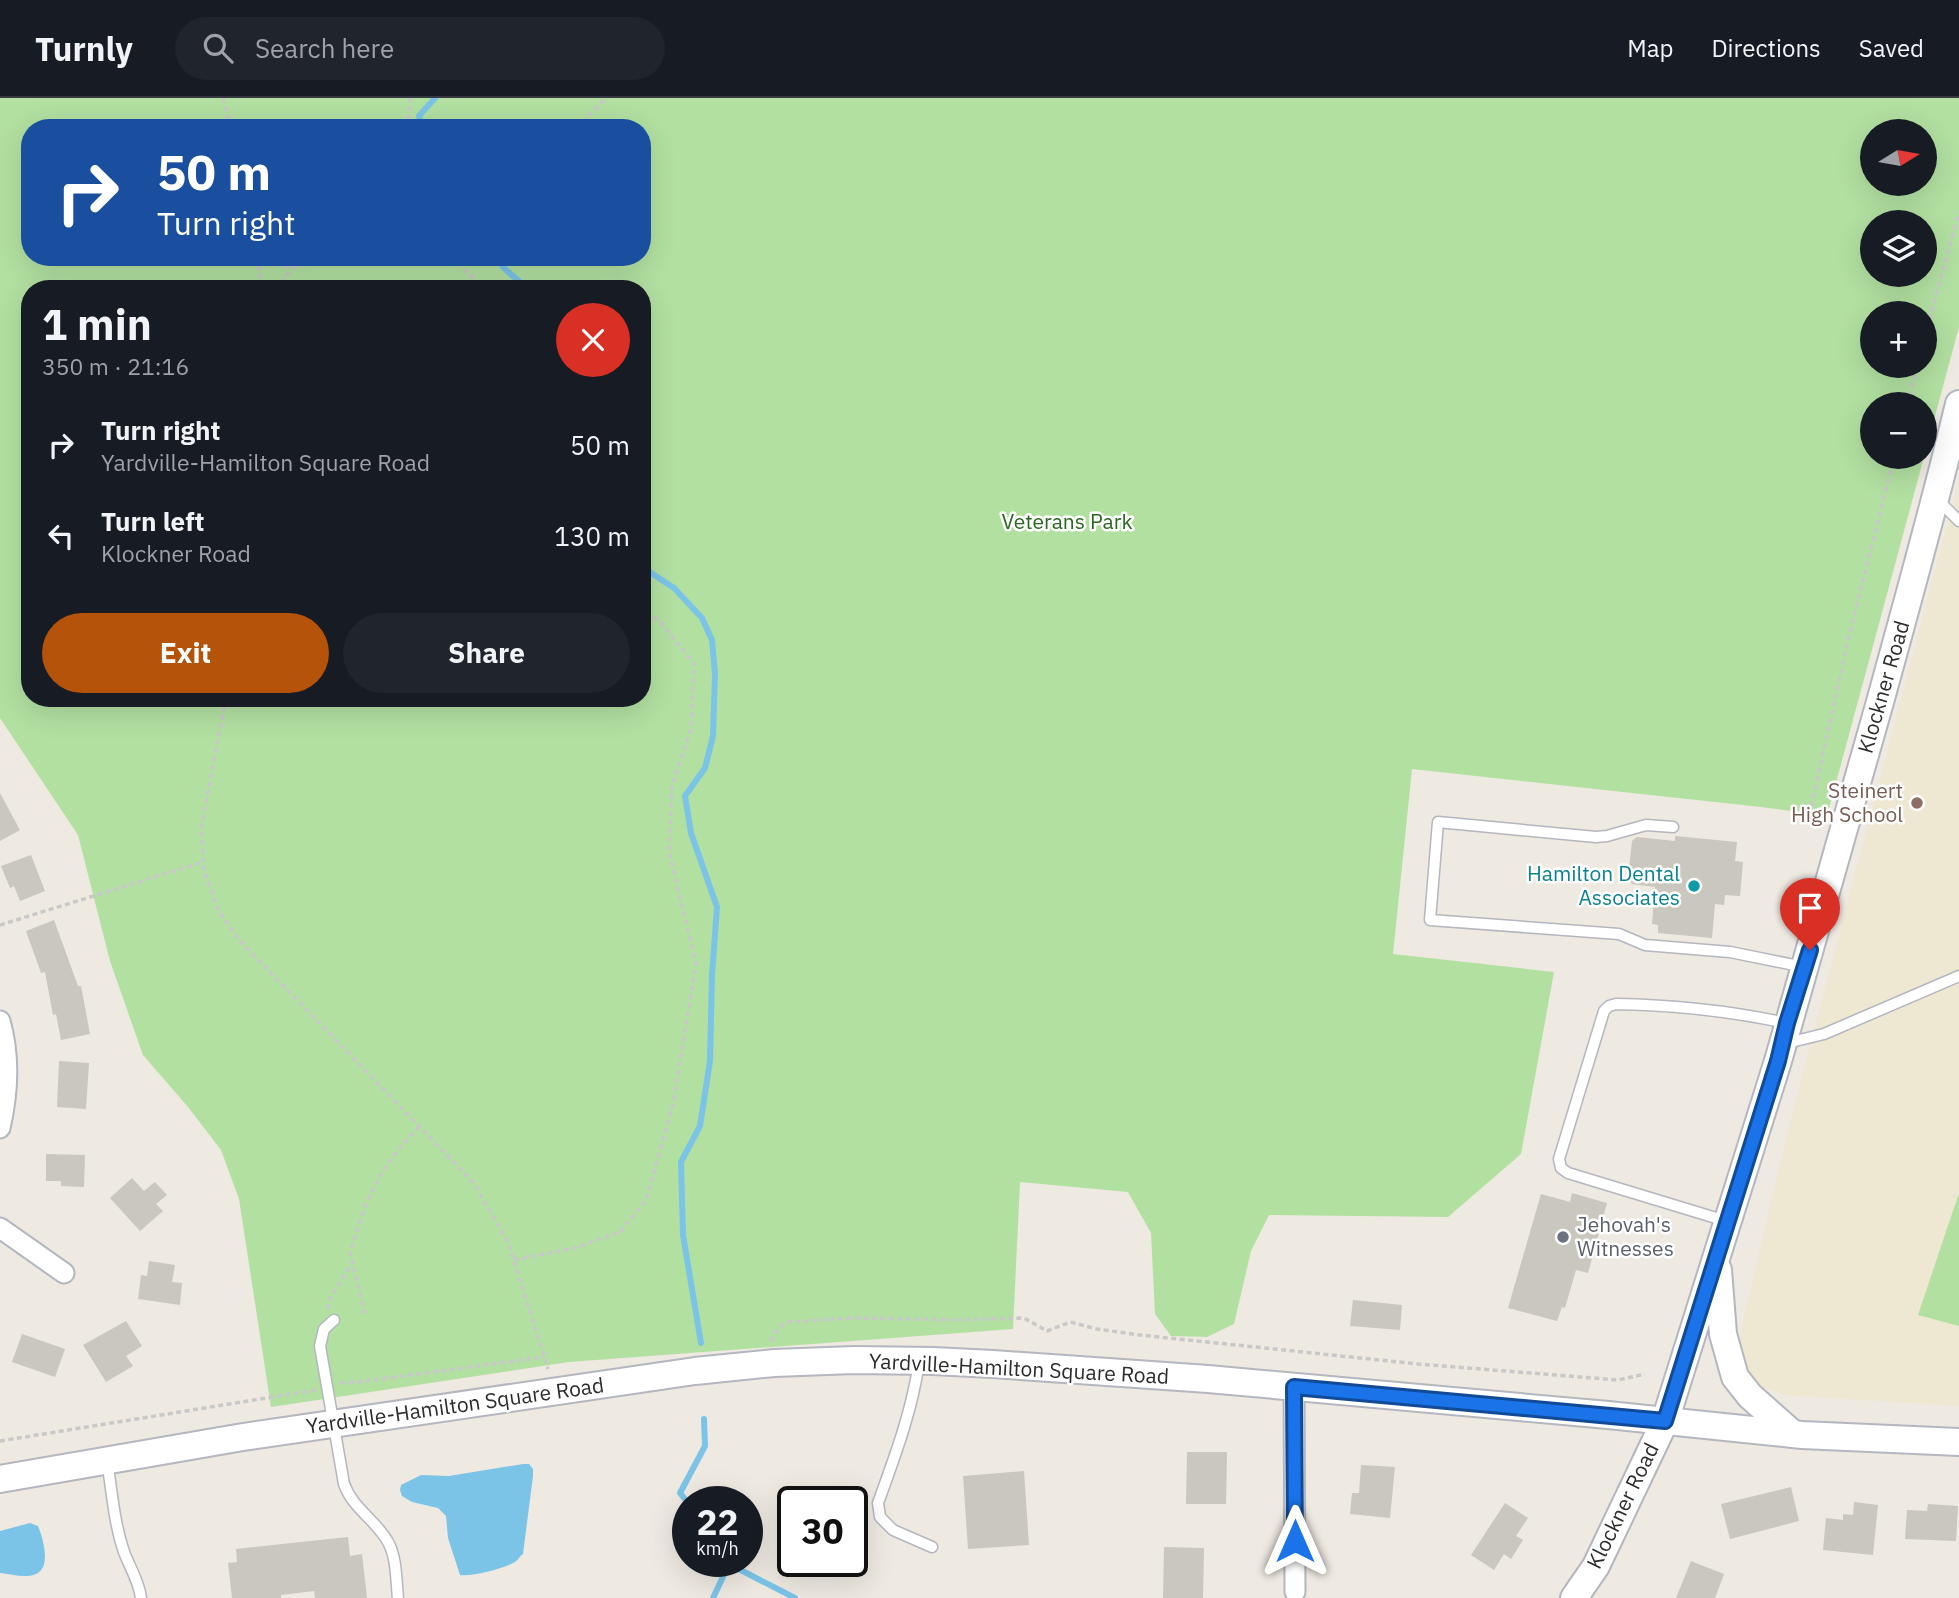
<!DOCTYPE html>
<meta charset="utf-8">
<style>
:root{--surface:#171b24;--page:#20242c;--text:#f1f3f6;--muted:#9ea1a6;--line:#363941;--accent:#b45309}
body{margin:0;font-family:"IBM Plex Sans",sans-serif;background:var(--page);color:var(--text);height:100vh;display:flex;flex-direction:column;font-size:26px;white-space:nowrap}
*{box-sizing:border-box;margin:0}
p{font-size:23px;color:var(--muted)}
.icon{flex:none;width:38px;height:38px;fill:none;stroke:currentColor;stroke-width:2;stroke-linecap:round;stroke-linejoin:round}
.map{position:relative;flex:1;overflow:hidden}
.panel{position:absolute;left:21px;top:182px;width:630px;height:427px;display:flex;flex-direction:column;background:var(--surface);border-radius:28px;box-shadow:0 7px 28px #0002}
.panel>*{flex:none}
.hud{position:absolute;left:21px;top:21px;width:630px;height:147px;border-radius:28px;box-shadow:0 7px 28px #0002;background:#1a4fa0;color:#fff;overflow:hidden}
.needle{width:46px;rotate:79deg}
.tools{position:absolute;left:1860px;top:21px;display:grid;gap:14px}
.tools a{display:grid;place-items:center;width:77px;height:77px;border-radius:50%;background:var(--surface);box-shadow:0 7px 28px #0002;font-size:35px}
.speed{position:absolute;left:672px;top:1388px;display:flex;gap:14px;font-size:35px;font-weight:700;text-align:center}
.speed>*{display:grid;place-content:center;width:91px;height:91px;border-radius:50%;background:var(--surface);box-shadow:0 7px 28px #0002;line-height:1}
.speed small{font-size:18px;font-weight:400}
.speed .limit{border:4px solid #111;border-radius:10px;background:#fff;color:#111}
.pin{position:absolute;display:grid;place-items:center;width:60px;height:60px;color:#fff;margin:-72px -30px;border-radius:50% 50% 50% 0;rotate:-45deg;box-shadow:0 0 7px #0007}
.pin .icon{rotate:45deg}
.me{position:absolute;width:77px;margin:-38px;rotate:0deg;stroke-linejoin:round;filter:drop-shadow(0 0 5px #0008)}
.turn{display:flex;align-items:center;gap:24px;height:147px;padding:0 21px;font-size:32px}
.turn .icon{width:91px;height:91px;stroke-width:2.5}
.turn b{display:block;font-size:49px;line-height:60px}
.round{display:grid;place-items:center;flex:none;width:74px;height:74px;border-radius:37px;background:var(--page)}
.summary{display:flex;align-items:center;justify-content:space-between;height:119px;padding:0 21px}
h1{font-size:42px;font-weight:700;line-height:52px}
.cta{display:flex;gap:14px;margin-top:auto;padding:14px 21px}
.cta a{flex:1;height:80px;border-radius:42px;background:var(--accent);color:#fff;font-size:28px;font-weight:700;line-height:80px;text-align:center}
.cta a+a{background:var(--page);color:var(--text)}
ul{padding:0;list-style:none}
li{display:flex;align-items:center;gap:21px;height:91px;padding:0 21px}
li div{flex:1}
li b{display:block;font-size:26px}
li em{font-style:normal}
header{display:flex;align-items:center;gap:42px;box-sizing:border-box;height:98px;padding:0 35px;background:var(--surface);border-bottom:2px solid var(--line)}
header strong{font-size:33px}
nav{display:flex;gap:38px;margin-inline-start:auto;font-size:24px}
.search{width:490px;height:63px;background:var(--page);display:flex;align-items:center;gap:18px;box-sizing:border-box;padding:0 24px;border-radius:38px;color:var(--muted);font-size:26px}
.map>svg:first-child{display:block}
.education{fill:#eee7d2}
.green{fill:#b2e0a1;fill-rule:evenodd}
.water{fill:#7bc4e8}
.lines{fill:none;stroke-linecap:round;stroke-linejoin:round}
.stream{stroke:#7bc4e8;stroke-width:6}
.building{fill:#cac7bf}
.lane-casing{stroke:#b4b6c0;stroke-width:13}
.street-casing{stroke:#b4b6c0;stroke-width:23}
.secondary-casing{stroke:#b4b6c0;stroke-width:30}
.path{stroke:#c8c8c8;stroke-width:3.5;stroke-dasharray:5 3.5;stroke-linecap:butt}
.lane{stroke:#fff;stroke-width:10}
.street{stroke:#fff;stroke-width:19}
.secondary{stroke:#fff;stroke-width:26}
.route-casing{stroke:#114b97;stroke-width:18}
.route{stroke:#1a73e8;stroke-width:12}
.education-dot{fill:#8d6e63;stroke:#fff;stroke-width:2.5}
.culture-dot{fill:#0f9aa8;stroke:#fff;stroke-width:2.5}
.worship-dot{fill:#6b7280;stroke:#fff;stroke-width:2.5}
.labels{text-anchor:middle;stroke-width:5;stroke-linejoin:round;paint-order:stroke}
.park-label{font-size:21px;fill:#2a6820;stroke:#fff}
.street-label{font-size:21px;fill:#2d2d2d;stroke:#fff}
.education-label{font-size:21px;fill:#785e54;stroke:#fff;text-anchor:end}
.culture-label{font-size:21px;fill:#0d838f;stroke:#fff;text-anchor:end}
.worship-label{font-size:21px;fill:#5b616d;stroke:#fff;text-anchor:start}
</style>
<header>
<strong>Turnly</strong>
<div class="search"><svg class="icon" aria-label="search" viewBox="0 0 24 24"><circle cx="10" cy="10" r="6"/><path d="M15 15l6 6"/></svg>Search here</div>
<nav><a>Map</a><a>Directions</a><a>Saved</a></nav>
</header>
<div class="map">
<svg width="1959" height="1500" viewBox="0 0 1959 1500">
<rect width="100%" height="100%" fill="#eee9e1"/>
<path class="education" d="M 1959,381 L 1959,1308 L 1784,1297 L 1755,1286 L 1739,1257 L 1742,1228 L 1789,1028 Z"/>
<g class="green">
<path d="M 0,0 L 1959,0 L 1959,229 L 1925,355 L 1925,306 L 1872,306 L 1872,359 L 1924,359 L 1827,718 L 1761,709 L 1412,671 L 1393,856 L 1554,874 L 1521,1056 L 1448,1119 L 1269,1117 L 1251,1153 L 1234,1226 L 1207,1239 L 1171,1238 L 1155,1216 L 1151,1135 L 1128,1094 L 1020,1084 L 1013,1231 L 569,1264 L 271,1309 L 239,1101 L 221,1052 L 188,1009 L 143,957 L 110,863 L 78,737 L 0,620 ZM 30,30 L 642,30 L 642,159 L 30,159 ZM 1872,33 L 1925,33 L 1925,86 L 1872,86 ZM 1872,124 L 1925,124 L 1925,177 L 1872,177 ZM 30,191 L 642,191 L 642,600 L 30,600 ZM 1872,215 L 1925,215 L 1925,268 L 1872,268 Z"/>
<path d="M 1959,1095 L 1959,1228 L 1918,1217 Z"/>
</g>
<g class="water">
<path d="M 523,1366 L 529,1366 L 533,1371 L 533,1378 L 523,1456 C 520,1458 518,1462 515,1464 C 505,1470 472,1479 460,1477 L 448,1440 L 446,1418 L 438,1410 L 412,1404 L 402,1398 L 400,1392 L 401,1387 L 421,1377 L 449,1378 Z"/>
<path d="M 30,1425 L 38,1428 C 43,1440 53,1473 33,1477 C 24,1480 10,1476 0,1475 L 0,1433 Z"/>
</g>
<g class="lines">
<g class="stream">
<path d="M 423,30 L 419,18 L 435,0"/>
<path d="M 495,159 L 506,172 L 528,191"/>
<path d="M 642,469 L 674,490 L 702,520 L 712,542 L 715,576 L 713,638 L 705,670 L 685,698 L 691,735 L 717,809 L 712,877 L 710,963 L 700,1028 L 681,1064 L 683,1137 L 701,1245"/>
<path d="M 688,1405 L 680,1395 L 705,1348 L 704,1321"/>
<path d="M 729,1466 L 795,1500"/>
<path d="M 713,1500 L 729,1466 L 728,1464"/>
</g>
</g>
<g class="building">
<path d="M 0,695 L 20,732 L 0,743 Z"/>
<path d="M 1675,738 L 1737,744 L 1735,763 L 1743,764 L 1740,798 L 1725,797 L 1724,807 L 1715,806 L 1712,840 L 1658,835 L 1658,827 L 1652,826 L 1655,789 L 1632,786 L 1628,780 L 1632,743 L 1637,739 L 1675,743 Z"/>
<path d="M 31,757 L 45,793 L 20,803 L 14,788 L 10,790 L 1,768 Z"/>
<path d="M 54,822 L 78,888 L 81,888 L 90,936 L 61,942 L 56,916 L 53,917 L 45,874 L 41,875 L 26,833 Z"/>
<path d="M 59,963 L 89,965 L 86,1011 L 57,1009 Z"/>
<path d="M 46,1056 L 85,1057 L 84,1089 L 61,1088 L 61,1083 L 46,1083 Z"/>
<path d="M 132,1080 L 144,1093 L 155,1084 L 167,1097 L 156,1106 L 163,1113 L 140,1133 L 110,1100 Z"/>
<path d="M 1572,1095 L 1607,1105 L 1588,1175 L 1576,1172 L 1565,1210 L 1562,1209 L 1557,1223 L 1508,1210 L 1541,1096 L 1570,1104 Z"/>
<path d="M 149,1163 L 175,1167 L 172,1184 L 182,1185 L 180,1207 L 138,1201 L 141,1177 L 147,1178 Z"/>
<path d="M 1353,1202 L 1402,1207 L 1400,1232 L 1350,1228 Z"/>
<path d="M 126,1223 L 142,1248 L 126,1258 L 133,1268 L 106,1284 L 83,1247 Z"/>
<path d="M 22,1236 L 65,1251 L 55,1279 L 12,1264 Z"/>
<path d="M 1187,1354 L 1227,1354 L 1226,1406 L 1186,1406 Z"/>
<path d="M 1361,1367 L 1395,1369 L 1390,1420 L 1350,1416 L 1352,1395 L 1359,1395 Z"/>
<path d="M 1024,1373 L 1029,1447 L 968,1451 L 963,1378 Z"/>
<path d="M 1791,1389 L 1799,1423 L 1730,1441 L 1721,1406 Z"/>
<path d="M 1854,1404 L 1878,1407 L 1873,1457 L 1823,1452 L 1826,1420 L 1843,1422 L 1843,1416 L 1853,1417 Z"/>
<path d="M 1505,1405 L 1528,1420 L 1516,1438 L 1523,1442 L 1511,1461 L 1504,1456 L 1494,1472 L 1471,1457 Z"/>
<path d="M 1928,1406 L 1958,1408 L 1956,1443 L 1905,1441 L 1907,1412 L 1927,1413 Z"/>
<path d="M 348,1439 L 350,1458 L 362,1456 L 367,1500 L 315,1500 L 314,1493 L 281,1497 L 281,1500 L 232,1500 L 228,1465 L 237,1464 L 236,1451 Z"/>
<path d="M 1164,1449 L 1204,1450 L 1203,1500 L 1163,1500 Z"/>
<path d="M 1691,1463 L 1724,1476 L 1715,1500 L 1676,1500 Z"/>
</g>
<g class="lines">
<defs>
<g id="lane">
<path d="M 1937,401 L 1959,423"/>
<path d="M 1673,729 L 1646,727 L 1607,738 L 1596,739 L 1438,724 L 1430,822 L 1619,836 L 1645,847 L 1730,854 L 1804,869"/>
<path d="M 1787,945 L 1824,936 L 1959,878"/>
<path d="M 1726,1123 L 1568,1075 L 1561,1070 L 1559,1061 L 1604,913 L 1609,908 L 1616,906 C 1673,907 1731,913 1786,925"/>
<path d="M 334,1222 L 324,1231 L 320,1248 L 344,1386 C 353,1411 376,1422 388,1444 C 397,1460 396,1483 398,1500"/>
<path d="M 919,1264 C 912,1313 895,1358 878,1405 L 880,1419 L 893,1432 L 932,1449"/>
<path d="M 107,1363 C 112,1393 114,1425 124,1454 C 130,1470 139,1483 141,1500"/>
</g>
<g id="street">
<path d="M 0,923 C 10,958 8,995 0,1030"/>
<path d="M 0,1130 L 64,1175"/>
<path d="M 1294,1289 L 1295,1494"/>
</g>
<g id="secondary">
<path d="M 1718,1172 L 1723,1236 L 1735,1279 L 1750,1298 L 1793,1336"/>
<path d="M 0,1381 L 243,1339 L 695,1273 L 774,1265 L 854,1262 L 933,1263 L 993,1266 L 1208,1281 L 1608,1317 L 1802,1337 L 1959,1344"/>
<path d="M 1574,1500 L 1596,1468 L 1665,1323 L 1778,963 C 1812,843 1846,724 1880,604 C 1907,505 1935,406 1959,306"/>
</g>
</defs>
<use href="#lane" class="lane-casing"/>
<use href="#street" class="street-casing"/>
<use href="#secondary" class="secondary-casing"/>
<g class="path">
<path d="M 223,0 L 230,30"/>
<path d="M 408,30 L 410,0"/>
<path d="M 577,30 L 606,0"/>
<path d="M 257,159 L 262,191"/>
<path d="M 269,159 C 292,176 300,168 324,159"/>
<path d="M 452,159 L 484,191"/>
<path d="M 275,191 L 292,171"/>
<path d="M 1925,238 L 1959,114"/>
<path d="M 1908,306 L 1917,268"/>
<path d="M 226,600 L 201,730 L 204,773 L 218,812 L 239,842 L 473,1084 L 508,1144 L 548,1271"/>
<path d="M 1814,725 L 1812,705 L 1849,538 L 1894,359"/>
<path d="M 0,827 L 203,764"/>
<path d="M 514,1162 L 575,1150 L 620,1134 L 646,1102 L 673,1006 L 696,866 L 669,754 L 672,687 L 691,631 L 694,566 L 659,522 L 642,514"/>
<path d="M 328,1211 L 328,1204 L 351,1166"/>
<path d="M 365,1216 L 350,1154 L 366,1105 L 383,1072 L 402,1047 L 419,1029"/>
<path d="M 771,1243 L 778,1231 L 786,1224 L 855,1220 L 956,1222 L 1024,1220 L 1047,1233 L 1070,1224 L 1097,1231 L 1140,1237 L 1418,1266 L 1618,1282 L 1645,1276"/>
<path d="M 340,1285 L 358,1284 L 544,1259"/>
<path d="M 0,1343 L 316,1292"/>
</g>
<use href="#lane" class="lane"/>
<use href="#street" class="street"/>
<use href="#secondary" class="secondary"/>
</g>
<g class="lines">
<defs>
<path id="route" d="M 1295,1443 L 1294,1289 L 1665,1323 L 1778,963 L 1787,925 L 1810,852"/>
</defs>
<use href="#route" class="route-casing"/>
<use href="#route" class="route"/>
</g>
<circle class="education-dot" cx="1917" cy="705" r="7"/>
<circle class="culture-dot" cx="1694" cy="788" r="7"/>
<circle class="worship-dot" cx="1563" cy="1139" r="7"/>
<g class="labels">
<g class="park-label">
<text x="1067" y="431">Veterans Park</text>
</g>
<g class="street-label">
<text transform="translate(1884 589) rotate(-74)" y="7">Klockner Road</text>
<text transform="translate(1019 1271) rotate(3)" y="7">Yardville-Hamilton Square Road</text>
<text transform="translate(455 1308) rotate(-8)" y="7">Yardville-Hamilton Square Road</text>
<text transform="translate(1623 1408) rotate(-64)" y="7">Klockner Road</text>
</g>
<g class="education-label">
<text x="1903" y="700">Steinert<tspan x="1903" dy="24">High School</tspan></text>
</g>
<g class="culture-label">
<text x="1680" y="783">Hamilton Dental<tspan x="1680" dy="24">Associates</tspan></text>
</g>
<g class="worship-label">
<text x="1577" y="1134">Jehovah's<tspan x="1577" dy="24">Witnesses</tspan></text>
</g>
</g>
</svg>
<div class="tools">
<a><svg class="needle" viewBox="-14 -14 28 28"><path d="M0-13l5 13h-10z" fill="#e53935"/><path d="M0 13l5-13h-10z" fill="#9ea1a6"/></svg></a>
<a><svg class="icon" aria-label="layers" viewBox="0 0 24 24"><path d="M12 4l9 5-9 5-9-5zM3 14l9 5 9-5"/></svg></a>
<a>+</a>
<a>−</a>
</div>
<div class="speed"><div>22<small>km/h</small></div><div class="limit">30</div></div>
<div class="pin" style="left:1810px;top:852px;background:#d93025"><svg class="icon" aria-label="arrive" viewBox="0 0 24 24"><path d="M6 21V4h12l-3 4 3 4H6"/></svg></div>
<svg class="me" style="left:1295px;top:1443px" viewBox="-20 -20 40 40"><path d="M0-17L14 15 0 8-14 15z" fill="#1a73e8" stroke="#fff" stroke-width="4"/></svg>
<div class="hud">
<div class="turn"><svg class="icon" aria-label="right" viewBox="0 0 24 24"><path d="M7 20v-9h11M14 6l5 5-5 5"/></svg><div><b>50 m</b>Turn right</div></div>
</div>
<section class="panel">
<div class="summary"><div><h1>1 min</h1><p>350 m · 21:16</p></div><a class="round" style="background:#d93025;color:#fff"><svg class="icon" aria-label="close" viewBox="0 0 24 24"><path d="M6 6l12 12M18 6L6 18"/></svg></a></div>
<ul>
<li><svg class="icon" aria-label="right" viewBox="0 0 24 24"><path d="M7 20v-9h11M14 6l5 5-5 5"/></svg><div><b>Turn right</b><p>Yardville-Hamilton Square Road</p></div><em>50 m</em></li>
<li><svg class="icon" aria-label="left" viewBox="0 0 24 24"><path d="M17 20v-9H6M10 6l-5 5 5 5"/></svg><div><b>Turn left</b><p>Klockner Road</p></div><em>130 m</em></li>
</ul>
<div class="cta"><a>Exit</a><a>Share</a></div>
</section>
</div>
